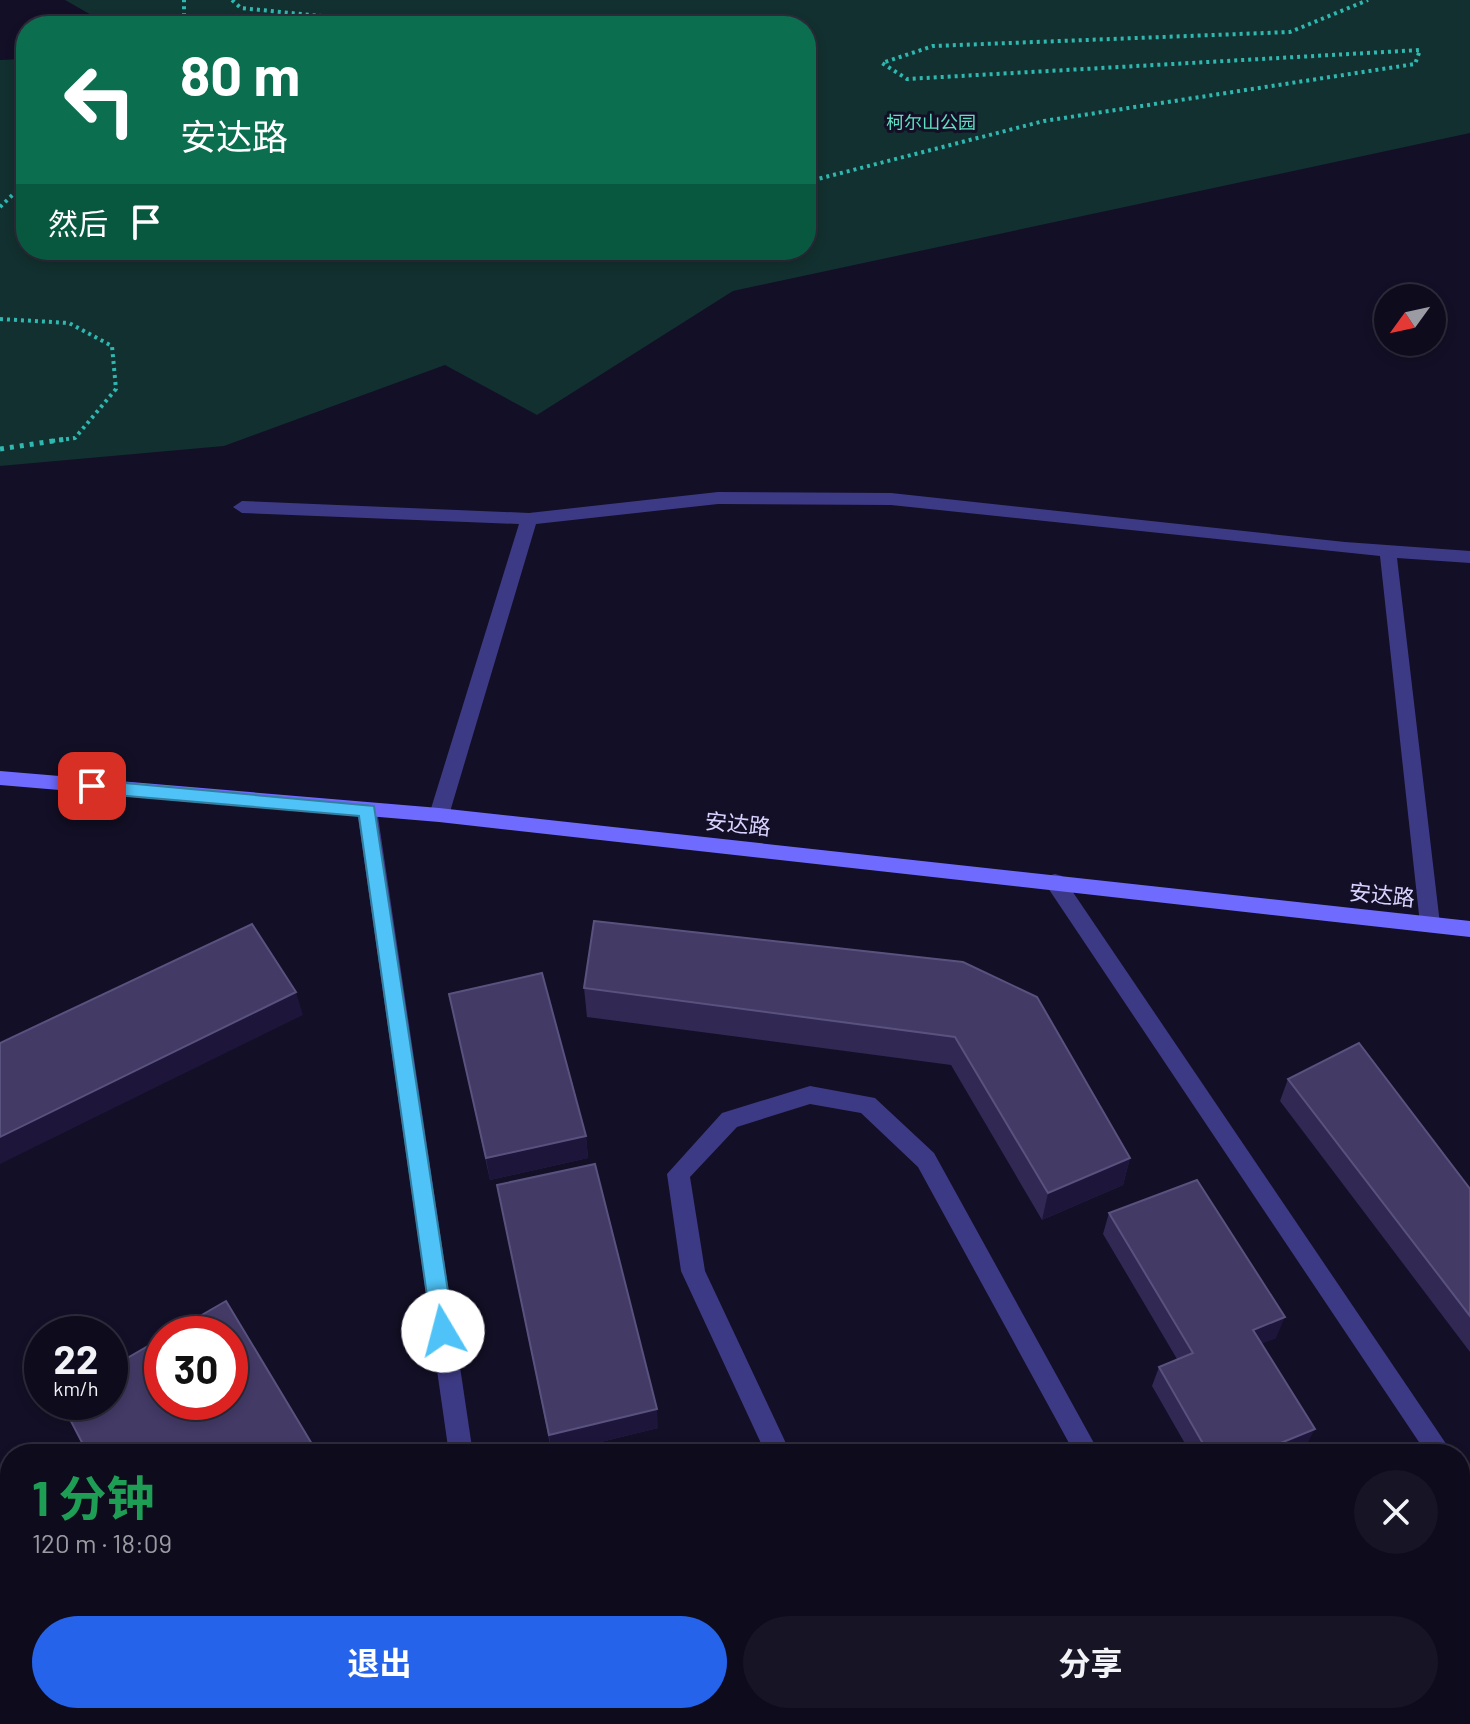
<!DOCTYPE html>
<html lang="zh">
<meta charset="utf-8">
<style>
:root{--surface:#0e0b1c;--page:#171425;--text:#f1f3f6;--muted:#9b9ba3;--line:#2e2b3b;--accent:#2563eb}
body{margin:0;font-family:Barlow,"Noto Sans SC",sans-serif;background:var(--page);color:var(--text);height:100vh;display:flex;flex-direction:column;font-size:30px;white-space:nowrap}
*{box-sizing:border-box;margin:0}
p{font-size:26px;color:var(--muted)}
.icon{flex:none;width:44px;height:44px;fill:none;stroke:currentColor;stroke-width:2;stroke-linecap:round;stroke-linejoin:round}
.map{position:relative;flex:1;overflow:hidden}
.panel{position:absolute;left:0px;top:1444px;width:1470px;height:280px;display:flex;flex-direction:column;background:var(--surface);border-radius:32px 32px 0 0;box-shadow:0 4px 12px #0003,0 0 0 2px var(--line)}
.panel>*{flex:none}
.hud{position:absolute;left:16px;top:16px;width:800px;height:244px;border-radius:32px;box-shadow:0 4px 12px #0003,0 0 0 2px var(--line);background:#0b6e4f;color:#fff;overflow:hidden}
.needle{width:52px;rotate:237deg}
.controls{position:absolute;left:1374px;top:284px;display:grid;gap:16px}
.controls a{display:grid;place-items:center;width:72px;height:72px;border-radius:50%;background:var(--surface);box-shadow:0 4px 12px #0003,0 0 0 2px var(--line);font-size:40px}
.speed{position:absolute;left:24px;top:1316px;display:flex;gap:16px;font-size:40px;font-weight:700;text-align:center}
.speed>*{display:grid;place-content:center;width:104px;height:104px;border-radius:50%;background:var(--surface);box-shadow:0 4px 12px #0003,0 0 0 2px var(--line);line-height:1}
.speed small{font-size:20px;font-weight:400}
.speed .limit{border:12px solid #d22;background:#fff;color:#111}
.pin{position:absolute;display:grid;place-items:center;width:68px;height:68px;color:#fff;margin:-34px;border-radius:16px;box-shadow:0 4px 12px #0006}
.me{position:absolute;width:88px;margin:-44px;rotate:352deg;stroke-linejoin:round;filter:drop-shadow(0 0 6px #0008)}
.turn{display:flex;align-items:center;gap:28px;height:168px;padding:0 32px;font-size:36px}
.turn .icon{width:104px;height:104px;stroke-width:2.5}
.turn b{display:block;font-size:56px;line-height:68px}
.then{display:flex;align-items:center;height:76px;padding:0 32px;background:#0003;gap:16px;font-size:30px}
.round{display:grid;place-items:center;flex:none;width:84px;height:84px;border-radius:42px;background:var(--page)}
.headline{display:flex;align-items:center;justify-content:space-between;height:136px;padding:0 32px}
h1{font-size:48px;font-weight:700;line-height:60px;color:#1e9e55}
.action{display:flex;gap:16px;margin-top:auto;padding:16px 32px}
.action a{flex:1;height:92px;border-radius:48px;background:var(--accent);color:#fff;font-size:32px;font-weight:700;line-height:92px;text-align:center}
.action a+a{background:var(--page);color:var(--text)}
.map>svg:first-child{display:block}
.green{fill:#12302f}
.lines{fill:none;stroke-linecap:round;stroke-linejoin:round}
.path-far1{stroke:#2fb8b0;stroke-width:4;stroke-dasharray:3 4;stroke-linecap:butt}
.path{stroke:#2fb8b0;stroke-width:5;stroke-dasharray:4 6;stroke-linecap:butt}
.street{fill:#3d3a85;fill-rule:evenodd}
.secondary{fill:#6f6bff;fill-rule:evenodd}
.wall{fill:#312854}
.shaded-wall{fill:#1d163a}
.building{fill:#433a66;stroke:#5a527e;stroke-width:2}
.route{fill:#4fc3f7;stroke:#337fa1;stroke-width:2}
.labels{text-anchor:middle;stroke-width:6;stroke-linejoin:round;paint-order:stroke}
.far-park-label{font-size:18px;fill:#5fe0c0;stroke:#130f26}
.street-label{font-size:22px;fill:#d9d4ff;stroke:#130f26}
</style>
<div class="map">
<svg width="1470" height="1724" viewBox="0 0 1470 1724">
<rect width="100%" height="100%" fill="#130f26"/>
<path class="green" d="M 65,0 L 1470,0 L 1470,133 L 733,291 L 537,415 L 445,365 L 224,446 L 0,466 L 0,60 L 26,59 L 26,250 L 806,250 L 806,26 L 84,26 L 93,16 Z"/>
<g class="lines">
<g class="path-far1">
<path d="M 232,0 L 241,8 L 321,16 L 322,26"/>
<path d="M 174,26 L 184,16 L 184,0"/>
<path d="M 806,182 L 1044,121 L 1415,64 L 1420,50 L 907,79 L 882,63 L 933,46 L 1290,32 L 1368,0"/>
<path d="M 0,207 L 26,182"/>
<path d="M 0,319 L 69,323 L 112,346 L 116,389 L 75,438 L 52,441"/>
</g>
<path class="path" d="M 0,449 L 66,439"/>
<g class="street">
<path d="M 718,492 L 891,493 L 1345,542 L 1470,551 L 1470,563 L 1397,558 L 1440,924 L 1437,930 L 1423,930 L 1420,924 L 1380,556 L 891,505 L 718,504 L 536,524 L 449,815 L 446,820 L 432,820 L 429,815 L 519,524 L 242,513 L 233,507 L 242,501 L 529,513 Z"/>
<path d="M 367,803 L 374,805 L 377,810 L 473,1454 L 449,1454 L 357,810 L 360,805 Z"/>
<path d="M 1055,874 L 1062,876 L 1453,1454 L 1427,1454 L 1048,888 L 1045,882 L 1048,876 Z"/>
<path d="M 810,1086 L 875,1098 L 934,1153 L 1100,1454 L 1075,1454 L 918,1167 L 861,1113 L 810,1104 L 737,1127 L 690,1177 L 705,1271 L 791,1454 L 766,1454 L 681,1271 L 667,1174 L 722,1113 Z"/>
<path d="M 1460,1469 L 1470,1474 L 1470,1508 L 1460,1503 Z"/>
<path d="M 485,1714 L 511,1714 L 514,1724 L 486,1724 Z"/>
<path d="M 888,1714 L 957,1714 L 953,1724 L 891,1724 Z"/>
<path d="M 1217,1714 L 1244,1714 L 1249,1724 L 1221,1724 Z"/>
</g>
<path class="secondary" d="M 0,771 L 439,808 L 1470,921 L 1470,937 L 439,822 L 0,785 Z"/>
</g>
<g class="wall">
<path d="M 963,962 L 1130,1158 L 1123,1185 L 1042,1220 L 951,1065 L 587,1017 L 584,988 Z"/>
<path d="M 449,994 L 586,1136 L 588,1158 L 490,1180 Z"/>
<path d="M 1288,1079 L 1470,1189 L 1470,1352 L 1280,1101 Z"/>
<path d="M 497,1185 L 658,1428 L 552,1454 Z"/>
<path d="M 1109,1213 L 1276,1338 L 1262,1343 L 1305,1448 L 1292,1454 L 1191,1454 L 1152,1386 L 1159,1367 L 1177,1359 L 1103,1234 Z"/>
<path d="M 590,1714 L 715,1714 L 719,1724 L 594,1724 Z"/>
<path d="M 1336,1714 L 1355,1714 L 1340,1721 Z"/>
<path d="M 1380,1714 L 1460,1714 L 1470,1724 L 1386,1724 Z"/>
</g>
<g class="shaded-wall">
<path d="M 296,992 L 303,1015 L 0,1164 L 0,1137 Z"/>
<path d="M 586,1136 L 588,1158 L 490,1180 L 486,1158 Z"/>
<path d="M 1130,1158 L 1123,1185 L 1042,1220 L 1048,1193 Z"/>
<path d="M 1285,1317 L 1276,1338 L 1245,1350 L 1253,1330 Z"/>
<path d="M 657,1409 L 658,1428 L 552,1454 L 549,1435 Z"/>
<path d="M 1315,1429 L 1305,1448 L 1292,1454 L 1254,1454 Z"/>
<path d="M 1345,1714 L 1355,1714 L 1340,1721 Z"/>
</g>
<g class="building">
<path d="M 594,921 L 963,962 L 1037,997 L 1130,1158 L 1048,1193 L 955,1037 L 584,988 Z"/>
<path d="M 252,924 L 296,992 L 0,1137 L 0,1043 Z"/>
<path d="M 542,973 L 586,1136 L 486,1158 L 449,994 Z"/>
<path d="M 1359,1043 L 1470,1189 L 1470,1316 L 1288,1079 Z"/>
<path d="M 595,1164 L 657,1409 L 549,1435 L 497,1185 Z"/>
<path d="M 1197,1180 L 1285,1317 L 1253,1330 L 1315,1429 L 1254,1454 L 1209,1454 L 1159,1367 L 1193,1353 L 1109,1213 Z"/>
<path d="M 226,1301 L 318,1454 L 88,1454 L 61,1402 L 110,1402 L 110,1368 L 162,1338 L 162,1402 L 230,1402 L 230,1334 L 169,1334 Z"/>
<path d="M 1470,1630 L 1470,1724 L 1408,1724 L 1402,1714 L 1460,1714 L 1460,1635 Z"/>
<path d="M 594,1714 L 715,1714 L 719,1724 L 598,1724 Z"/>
<path d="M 1080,1714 L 1087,1714 L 1092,1724 L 1057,1724 Z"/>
</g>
<path class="route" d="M 92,780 L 374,806 L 454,1331 L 451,1338 L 443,1341 L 435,1338 L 432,1331 L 359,816 L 92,793 L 83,786 Z"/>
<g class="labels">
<g class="far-park-label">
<text x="931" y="129">柯尔山公园</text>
</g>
<g class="street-label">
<text transform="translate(738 824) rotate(6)" y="8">安达路</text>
<text transform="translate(1382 895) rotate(6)" y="8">安达路</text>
</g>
</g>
</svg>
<div class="controls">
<a><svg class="needle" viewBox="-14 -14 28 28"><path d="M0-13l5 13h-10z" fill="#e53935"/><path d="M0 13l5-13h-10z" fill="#9b9ba3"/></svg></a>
</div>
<div class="speed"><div>22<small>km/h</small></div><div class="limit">30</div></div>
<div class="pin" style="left:92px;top:786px;background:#d93025"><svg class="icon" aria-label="arrive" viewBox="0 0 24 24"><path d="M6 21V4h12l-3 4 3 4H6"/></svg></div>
<svg class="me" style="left:443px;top:1331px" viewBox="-20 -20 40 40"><circle r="19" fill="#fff"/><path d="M0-13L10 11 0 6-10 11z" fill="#4fc3f7"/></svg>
<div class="hud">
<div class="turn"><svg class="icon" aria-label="left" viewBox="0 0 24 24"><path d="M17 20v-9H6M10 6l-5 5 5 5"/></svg><div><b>80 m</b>安达路</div></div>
<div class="then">然后<svg class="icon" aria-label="arrive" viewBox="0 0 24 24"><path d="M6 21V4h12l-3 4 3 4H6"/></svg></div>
</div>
<section class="panel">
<div class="headline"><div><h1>1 分钟</h1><p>120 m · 18:09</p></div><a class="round"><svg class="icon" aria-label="close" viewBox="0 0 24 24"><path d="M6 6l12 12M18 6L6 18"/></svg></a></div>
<div class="action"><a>退出</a><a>分享</a></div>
</section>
</div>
